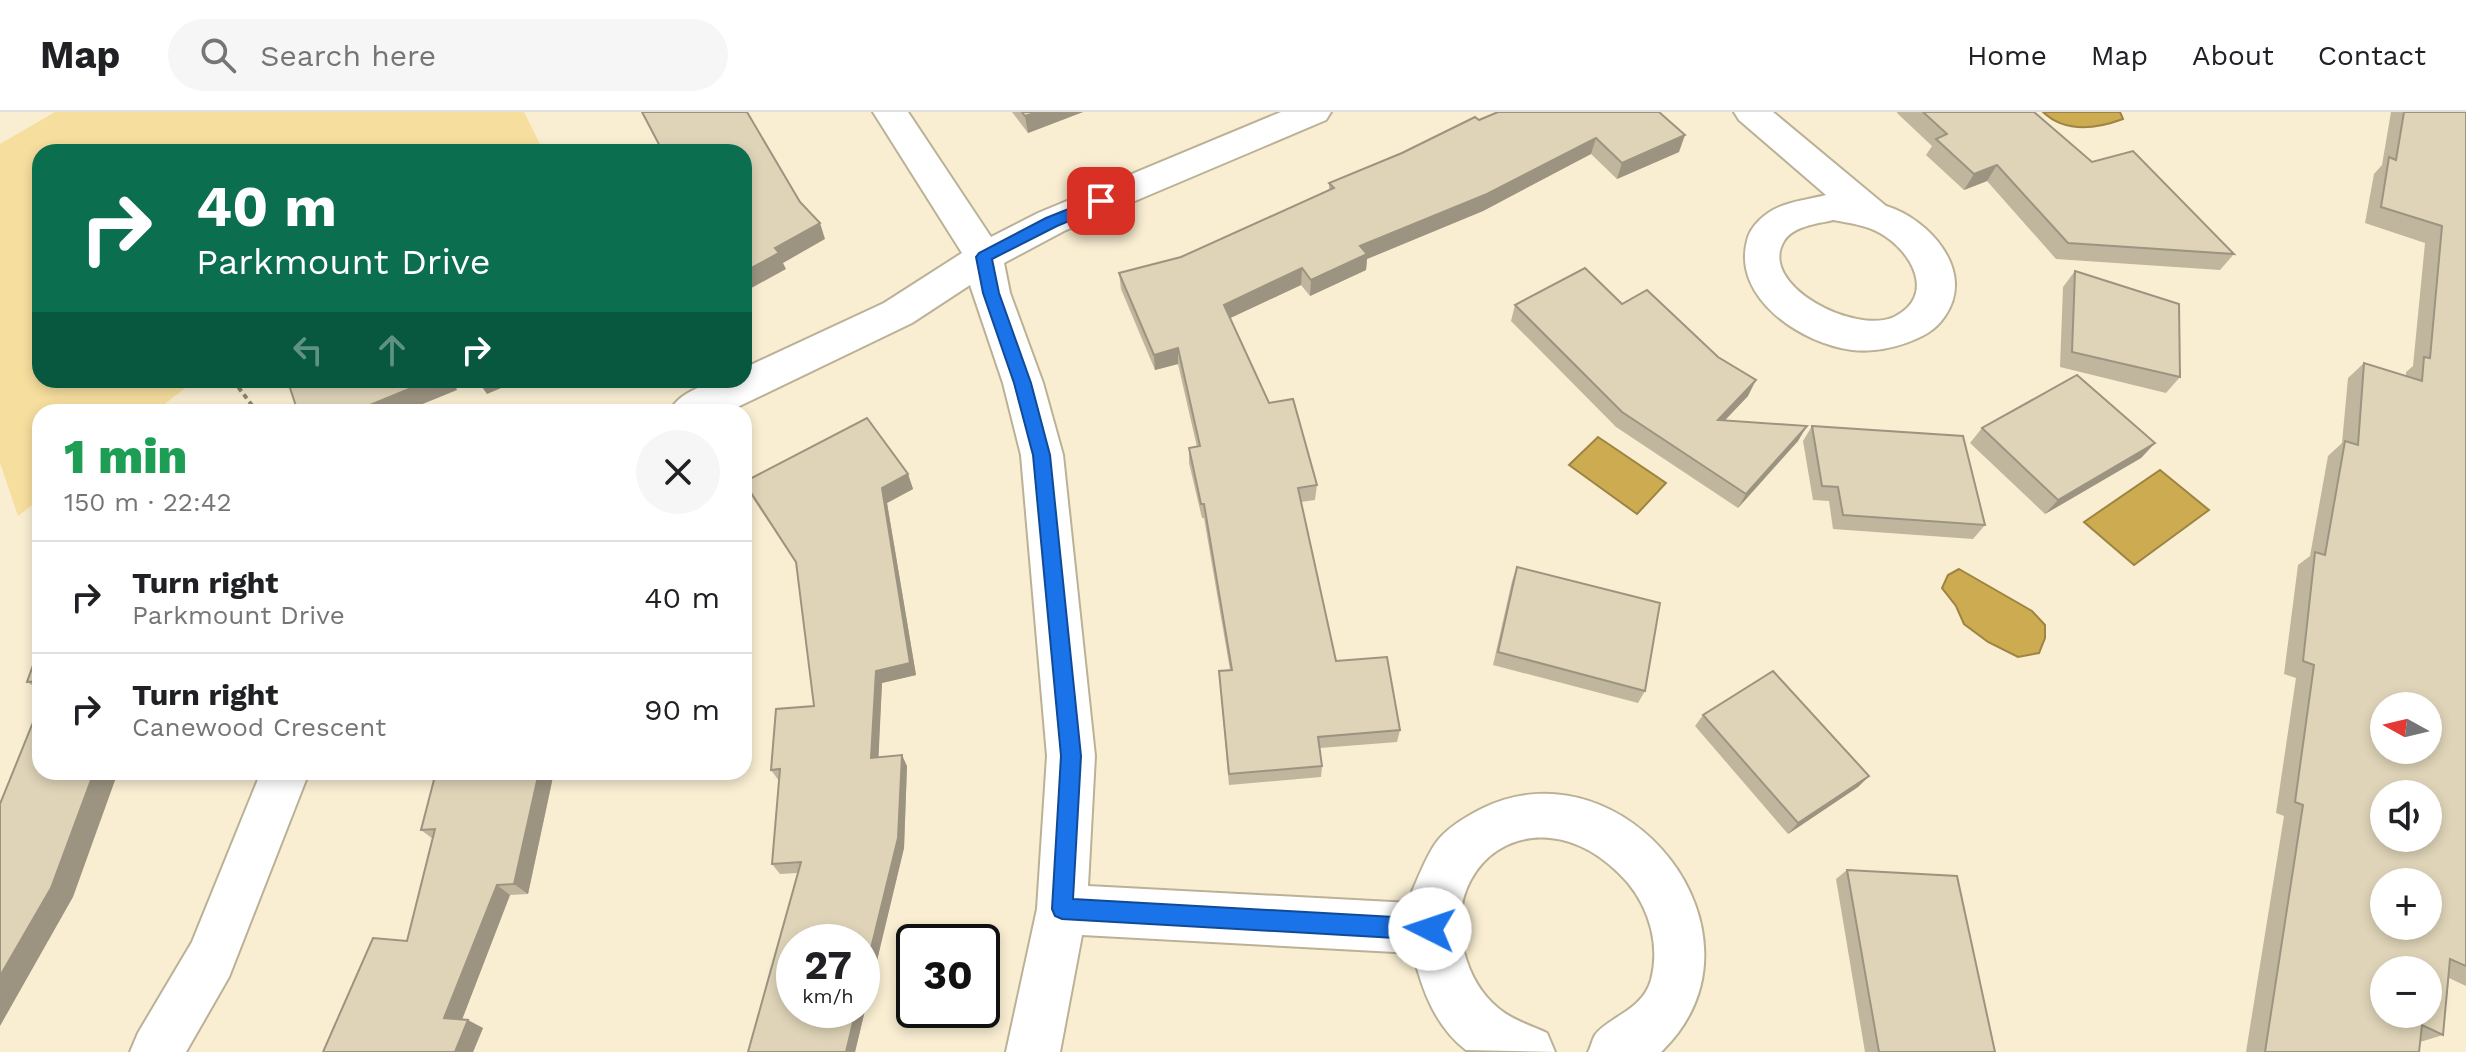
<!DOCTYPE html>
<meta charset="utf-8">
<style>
:root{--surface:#fff;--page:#f6f6f6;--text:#202124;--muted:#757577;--line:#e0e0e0}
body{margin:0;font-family:"Work Sans",sans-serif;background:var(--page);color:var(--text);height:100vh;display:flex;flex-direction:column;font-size:30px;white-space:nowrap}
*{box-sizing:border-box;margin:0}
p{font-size:26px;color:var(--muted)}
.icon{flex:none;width:44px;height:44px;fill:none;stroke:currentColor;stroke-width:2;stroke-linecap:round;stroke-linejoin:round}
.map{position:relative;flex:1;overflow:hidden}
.details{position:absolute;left:32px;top:292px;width:720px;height:376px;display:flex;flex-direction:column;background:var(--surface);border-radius:24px;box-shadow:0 4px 12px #0003}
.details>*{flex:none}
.top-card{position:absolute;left:32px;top:32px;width:720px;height:244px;border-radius:24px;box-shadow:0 4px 12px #0003;background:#0b6e4f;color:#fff;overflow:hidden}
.needle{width:52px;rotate:278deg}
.controls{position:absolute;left:2370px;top:580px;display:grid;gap:16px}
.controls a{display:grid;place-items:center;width:72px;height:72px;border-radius:50%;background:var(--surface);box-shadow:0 4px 12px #0003;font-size:40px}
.speed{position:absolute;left:776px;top:812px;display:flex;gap:16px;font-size:40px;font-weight:700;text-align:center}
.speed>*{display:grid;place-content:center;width:104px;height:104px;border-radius:50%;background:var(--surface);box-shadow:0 4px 12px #0003;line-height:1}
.speed small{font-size:20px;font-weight:400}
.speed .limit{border:4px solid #111;border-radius:12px;background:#fff;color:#111}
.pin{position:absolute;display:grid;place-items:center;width:68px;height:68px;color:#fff;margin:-34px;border-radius:16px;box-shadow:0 4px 12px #0006}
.me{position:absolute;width:88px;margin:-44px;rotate:274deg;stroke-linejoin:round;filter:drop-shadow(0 0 6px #0008)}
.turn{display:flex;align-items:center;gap:28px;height:168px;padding:0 32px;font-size:36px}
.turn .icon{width:104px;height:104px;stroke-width:2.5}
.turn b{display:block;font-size:56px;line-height:68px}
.lanes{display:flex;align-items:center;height:76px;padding:0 32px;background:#0003;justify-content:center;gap:40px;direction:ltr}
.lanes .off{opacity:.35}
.round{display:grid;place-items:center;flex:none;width:84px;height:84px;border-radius:42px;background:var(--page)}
.head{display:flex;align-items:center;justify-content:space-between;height:136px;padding:0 32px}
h1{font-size:48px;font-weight:800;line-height:60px;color:#1e9e55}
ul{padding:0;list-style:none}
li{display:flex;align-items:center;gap:24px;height:112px;padding:0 32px;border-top:2px solid var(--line)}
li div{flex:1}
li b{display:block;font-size:30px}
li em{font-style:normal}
header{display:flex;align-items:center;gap:48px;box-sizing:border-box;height:112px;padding:0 40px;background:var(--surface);border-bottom:2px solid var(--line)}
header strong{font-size:38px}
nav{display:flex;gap:44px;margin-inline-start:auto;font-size:28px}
.search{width:560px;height:72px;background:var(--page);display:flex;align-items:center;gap:20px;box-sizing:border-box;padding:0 28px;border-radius:44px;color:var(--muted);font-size:30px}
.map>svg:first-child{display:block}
.green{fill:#f6de9e}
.water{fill:#ccab51;stroke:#9d8442;stroke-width:2}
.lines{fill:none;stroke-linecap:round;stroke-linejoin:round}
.minor-casing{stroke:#bbb196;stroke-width:4}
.path{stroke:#8c8572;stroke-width:4;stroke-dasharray:5 4;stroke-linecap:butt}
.minor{fill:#fff;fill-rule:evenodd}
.wall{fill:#c0b69e}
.shaded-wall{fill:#9c9481}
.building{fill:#dfd4b8;stroke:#9c9481;stroke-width:2;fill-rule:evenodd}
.route{fill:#1a73e8;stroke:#114b97;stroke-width:2}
</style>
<header>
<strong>Map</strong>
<div class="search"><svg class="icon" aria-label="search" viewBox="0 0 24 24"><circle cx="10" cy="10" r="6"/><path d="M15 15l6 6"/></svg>Search here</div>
<nav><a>Home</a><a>Map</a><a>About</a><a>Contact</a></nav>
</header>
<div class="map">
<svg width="2466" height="940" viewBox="0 0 2466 940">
<rect width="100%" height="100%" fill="#f9eed2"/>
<path class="green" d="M 55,0 L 524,0 L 544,40 L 40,40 L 40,268 L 196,268 L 154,300 L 40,300 L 40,387 L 18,404 L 0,351 L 0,32 Z"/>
<g class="water">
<path d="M 2043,0 L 2120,0 L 2123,7 C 2096,17 2065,21 2043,0 Z"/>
<path d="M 1598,325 L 1666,371 L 1637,402 L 1569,353 Z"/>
<path d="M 2160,358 L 2209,398 L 2134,453 L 2084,410 Z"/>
<path d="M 1959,457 L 2032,499 L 2045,513 L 2045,526 L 2039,541 L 2018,545 L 1988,530 L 1964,512 L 1956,494 L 1942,476 L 1948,463 Z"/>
</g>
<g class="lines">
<defs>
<g id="minor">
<path d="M 873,0 L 908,0 L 991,125 L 1038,101 L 1281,0 L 1331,0 L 1326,8 L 1064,119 L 1004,151 L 1010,181 L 1043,271 L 1063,343 L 1095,644 L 1088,774 L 1411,791 L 1411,782 C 1418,766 1425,747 1435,732 C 1446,716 1465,705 1483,696 C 1626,628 1779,821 1664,937 L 1661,940 L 1588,940 C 1591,935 1592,928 1595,923 C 1608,905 1642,899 1651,868 C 1660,834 1650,798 1628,771 C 1608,748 1581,729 1550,726 C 1485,720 1447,782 1464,840 C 1470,862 1480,881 1498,896 C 1512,908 1530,913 1547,921 L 1555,940 L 1466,938 C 1435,914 1422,878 1413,841 L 1082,823 L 1060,940 L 1006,940 L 1037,797 L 1047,644 L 1021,343 L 1003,271 L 970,173 L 912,211 L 727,300 L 669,300 C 682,275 718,268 744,268 L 744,256 L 884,191 L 962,141 Z"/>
<path d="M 1734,0 L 1773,0 L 1886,94 C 1929,107 1976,159 1945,204 C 1935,219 1922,225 1906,231 C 1889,237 1870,240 1852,238 C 1802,232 1732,186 1747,129 C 1750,114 1765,101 1779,95 C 1793,89 1811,87 1826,83 L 1739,8 ZM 1833,108 C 1849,111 1866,113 1880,121 C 1912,139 1937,184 1894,205 C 1855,223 1757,173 1784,129 C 1793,114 1817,112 1833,108 Z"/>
<path d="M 261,660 L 309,660 L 229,865 L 186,940 L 130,940 L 138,921 L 192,830 Z"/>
</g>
</defs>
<use href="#minor" class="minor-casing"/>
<path class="path" d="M 233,268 L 257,300"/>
<use href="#minor" class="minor"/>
</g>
<g class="wall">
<path d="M 1012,0 L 1083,0 L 1028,21 Z"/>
<path d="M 1498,0 L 1679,40 L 1617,67 L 1591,42 L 1483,99 L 1367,147 L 1366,158 L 1310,184 L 1301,173 L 1230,206 L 1269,291 L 1317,373 L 1315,388 L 1301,390 L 1336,549 L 1400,618 L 1397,630 L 1320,636 L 1322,654 L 1321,665 L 1229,673 L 1219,559 L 1230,558 L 1204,406 L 1202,406 L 1189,351 L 1189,336 L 1197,335 L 1178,252 L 1155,258 L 1121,177 L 1119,161 L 1181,145 L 1329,79 L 1329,71 Z"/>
<path d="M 1897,0 L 2034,0 L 2092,50 L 2234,142 L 2220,158 L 2056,147 L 1987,69 L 1964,78 L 1926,43 L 1932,34 L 1897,1 Z"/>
<path d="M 2391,0 L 2466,0 L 2466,874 L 2449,866 L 2443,923 L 2420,930 L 2419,940 L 2246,940 L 2284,704 L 2276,701 L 2296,566 L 2284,562 L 2298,453 L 2310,444 L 2328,344 L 2342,331 L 2348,266 L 2364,251 L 2406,264 L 2406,260 L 2413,254 L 2425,131 L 2365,111 L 2374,62 L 2382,53 Z"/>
<path d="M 2075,159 L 2180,265 L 2166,281 L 2060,255 L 2063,175 Z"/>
<path d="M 1622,192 L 1748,284 L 1724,309 L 1798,329 L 1738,396 L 1616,315 L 1511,209 L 1515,193 Z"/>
<path d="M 1812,314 L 1985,413 L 1973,427 L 1833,417 L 1829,389 L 1813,388 L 1803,329 Z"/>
<path d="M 1982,316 L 2155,331 L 2141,346 L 2045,402 L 1970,331 Z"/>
<path d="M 908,362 L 913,377 L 887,391 L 916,563 L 882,571 L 878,645 L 907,654 L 904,736 L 855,940 L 748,940 L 798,761 L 780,762 L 772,752 L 779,669 L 771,658 L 814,594 L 797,453 L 752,385 L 744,370 Z"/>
<path d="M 1517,455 L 1645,579 L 1638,591 L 1493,553 L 1512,469 Z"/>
<path d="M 40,534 L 40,578 L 27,570 Z"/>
<path d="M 1703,603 L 1869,664 L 1858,675 L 1788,722 L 1695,614 Z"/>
<path d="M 436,660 L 554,660 L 528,782 L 510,783 L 462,907 L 483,916 L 473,940 L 407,829 L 433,727 L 421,718 Z"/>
<path d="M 1847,758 L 1995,940 L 1865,940 L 1836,767 Z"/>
</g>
<g class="shaded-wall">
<path d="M 1037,0 L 1083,0 L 1028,21 L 1025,4 Z"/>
<path d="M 1685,23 L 1679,40 L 1617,67 L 1622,51 Z"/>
<path d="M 1596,26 L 1591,42 L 1483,99 L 1367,147 L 1366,158 L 1310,184 L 1311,168 L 1360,134 Z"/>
<path d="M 1997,53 L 1987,69 L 1964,78 L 1974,62 Z"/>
<path d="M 820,111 L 825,127 L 783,151 L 786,157 L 744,180 L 744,160 L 775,136 Z"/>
<path d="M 1302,156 L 1301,173 L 1224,209 L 1224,193 Z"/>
<path d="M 1178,236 L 1178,252 L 1155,258 L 1154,243 Z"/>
<path d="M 431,268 L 453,268 L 457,278 L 403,300 L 353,300 Z"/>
<path d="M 477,268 L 520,268 L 487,282 Z"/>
<path d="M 1756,268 L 1748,284 L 1711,323 L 1718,308 Z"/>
<path d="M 1807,314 L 1798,329 L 1738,396 L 1746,382 Z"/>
<path d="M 2155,331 L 2141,346 L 2045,402 L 2058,388 Z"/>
<path d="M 908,362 L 913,377 L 887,391 L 916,563 L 882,571 L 878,657 L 871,646 L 882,376 Z"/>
<path d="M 902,643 L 907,654 L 904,736 L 855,940 L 846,940 L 856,898 L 862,898 L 862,873 Z"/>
<path d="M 94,660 L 118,660 L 73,785 L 0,914 L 0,864 Z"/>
<path d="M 539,660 L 554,660 L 528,782 L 514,772 Z"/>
<path d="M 1869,664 L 1858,675 L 1788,722 L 1798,711 Z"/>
<path d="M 497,773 L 510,783 L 460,913 L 444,906 Z"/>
<path d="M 468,908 L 483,916 L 473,940 L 455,940 Z"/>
</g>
<g class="building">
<path d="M 642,0 L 747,0 L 800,90 L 820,111 L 775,136 L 779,141 L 744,160 L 744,40 L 663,40 Z"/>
<path d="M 1022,0 L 1037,0 L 1025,4 Z"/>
<path d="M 1498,0 L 1659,0 L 1685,23 L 1622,51 L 1596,26 L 1487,82 L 1360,134 L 1367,142 L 1311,168 L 1302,156 L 1224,193 L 1269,291 L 1293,287 L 1317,373 L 1298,376 L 1336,549 L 1387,545 L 1400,618 L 1318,625 L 1322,654 L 1229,662 L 1219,559 L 1232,558 L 1204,392 L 1201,392 L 1189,336 L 1200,334 L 1178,236 L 1154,243 L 1119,161 L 1181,145 L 1334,76 L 1329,71 L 1402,41 L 1475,5 L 1479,8 Z"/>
<path d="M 1923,0 L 2034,0 L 2092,50 L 2133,39 L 2234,142 L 2068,131 L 1997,53 L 1974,62 L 1936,27 L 1947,22 Z"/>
<path d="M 2404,0 L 2466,0 L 2466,854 L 2450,847 L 2443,923 L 2422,913 L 2419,940 L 2265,940 L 2303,693 L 2295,690 L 2314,553 L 2303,549 L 2315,440 L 2325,443 L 2345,329 L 2358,333 L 2364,251 L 2422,269 L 2424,245 L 2430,246 L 2442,114 L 2381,95 L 2389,45 L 2396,48 ZM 2384,594 L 2428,594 L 2428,638 L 2384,638 ZM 2384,682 L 2428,682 L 2428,726 L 2384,726 ZM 2384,770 L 2428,770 L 2428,814 L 2384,814 ZM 2384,858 L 2428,858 L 2428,902 L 2384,902 Z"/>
<path d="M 1585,156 L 1622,192 L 1647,178 L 1718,245 L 1756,268 L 1718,308 L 1807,314 L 1746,382 L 1622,300 L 1515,193 Z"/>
<path d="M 2075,159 L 2179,192 L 2180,265 L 2072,240 Z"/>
<path d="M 2077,263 L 2155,331 L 2058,388 L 1982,316 Z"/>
<path d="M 293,268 L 431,268 L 353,300 L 298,300 L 288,270 Z"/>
<path d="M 867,306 L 908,362 L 882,376 L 910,551 L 876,559 L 871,646 L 902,643 L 898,726 L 862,873 L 862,830 L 794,830 L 794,898 L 856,898 L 846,940 L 748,940 L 801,750 L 772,752 L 780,657 L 771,658 L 776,597 L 814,594 L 796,450 L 744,370 Z"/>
<path d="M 1812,314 L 1963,324 L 1985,413 L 1843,403 L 1838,375 L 1822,374 Z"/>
<path d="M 1517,455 L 1660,491 L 1645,579 L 1498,540 Z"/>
<path d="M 40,534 L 40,569 L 27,570 Z"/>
<path d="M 1773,559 L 1869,664 L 1798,711 L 1703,603 Z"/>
<path d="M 40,593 L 40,660 L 94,660 L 51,776 L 0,864 L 0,692 Z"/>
<path d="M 436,660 L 539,660 L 514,772 L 497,773 L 444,906 L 468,908 L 455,940 L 323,940 L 373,826 L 407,829 L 435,717 L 421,718 Z"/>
<path d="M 1847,758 L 1957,764 L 1995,940 L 1879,940 Z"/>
</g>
<path class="route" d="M 1101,84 L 1107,85 L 1107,93 L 1057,114 L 992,147 L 999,181 L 1031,271 L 1050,343 L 1081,644 L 1073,787 L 1430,807 L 1438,810 L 1441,817 L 1438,825 L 1430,828 L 1062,807 L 1055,804 L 1052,797 L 1061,644 L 1033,343 L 1014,271 L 983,181 L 976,145 L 979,141 L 1046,106 Z"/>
</svg>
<div class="controls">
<a><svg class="needle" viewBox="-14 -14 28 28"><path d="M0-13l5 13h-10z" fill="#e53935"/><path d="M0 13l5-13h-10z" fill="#757577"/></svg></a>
<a><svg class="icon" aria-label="sound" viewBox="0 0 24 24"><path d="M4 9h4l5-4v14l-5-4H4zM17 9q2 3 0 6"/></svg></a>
<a>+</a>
<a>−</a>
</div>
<div class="speed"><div>27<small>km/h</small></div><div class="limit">30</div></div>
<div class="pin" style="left:1101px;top:89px;background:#d93025"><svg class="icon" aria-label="arrive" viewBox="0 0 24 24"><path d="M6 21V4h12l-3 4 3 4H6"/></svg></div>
<svg class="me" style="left:1430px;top:817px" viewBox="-20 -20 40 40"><circle r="19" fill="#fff"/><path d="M0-13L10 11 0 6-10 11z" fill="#1a73e8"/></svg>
<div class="top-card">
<div class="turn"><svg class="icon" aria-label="right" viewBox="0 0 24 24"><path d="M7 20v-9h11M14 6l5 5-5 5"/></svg><div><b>40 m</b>Parkmount Drive</div></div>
<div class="lanes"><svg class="icon off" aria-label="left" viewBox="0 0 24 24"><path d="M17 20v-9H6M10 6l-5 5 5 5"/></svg><svg class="icon off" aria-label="ahead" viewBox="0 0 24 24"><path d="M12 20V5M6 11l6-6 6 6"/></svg><svg class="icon" aria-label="right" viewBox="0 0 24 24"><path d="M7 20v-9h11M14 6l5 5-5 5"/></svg></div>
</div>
<section class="details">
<div class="head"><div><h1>1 min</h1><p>150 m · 22:42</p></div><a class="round"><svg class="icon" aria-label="close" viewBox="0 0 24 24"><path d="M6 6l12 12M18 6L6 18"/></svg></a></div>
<ul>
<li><svg class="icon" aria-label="right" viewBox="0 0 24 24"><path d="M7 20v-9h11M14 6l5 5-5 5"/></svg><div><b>Turn right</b><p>Parkmount Drive</p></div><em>40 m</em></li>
<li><svg class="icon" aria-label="right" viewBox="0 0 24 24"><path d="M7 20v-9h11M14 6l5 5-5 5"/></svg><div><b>Turn right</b><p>Canewood Crescent</p></div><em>90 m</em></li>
</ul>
</section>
</div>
